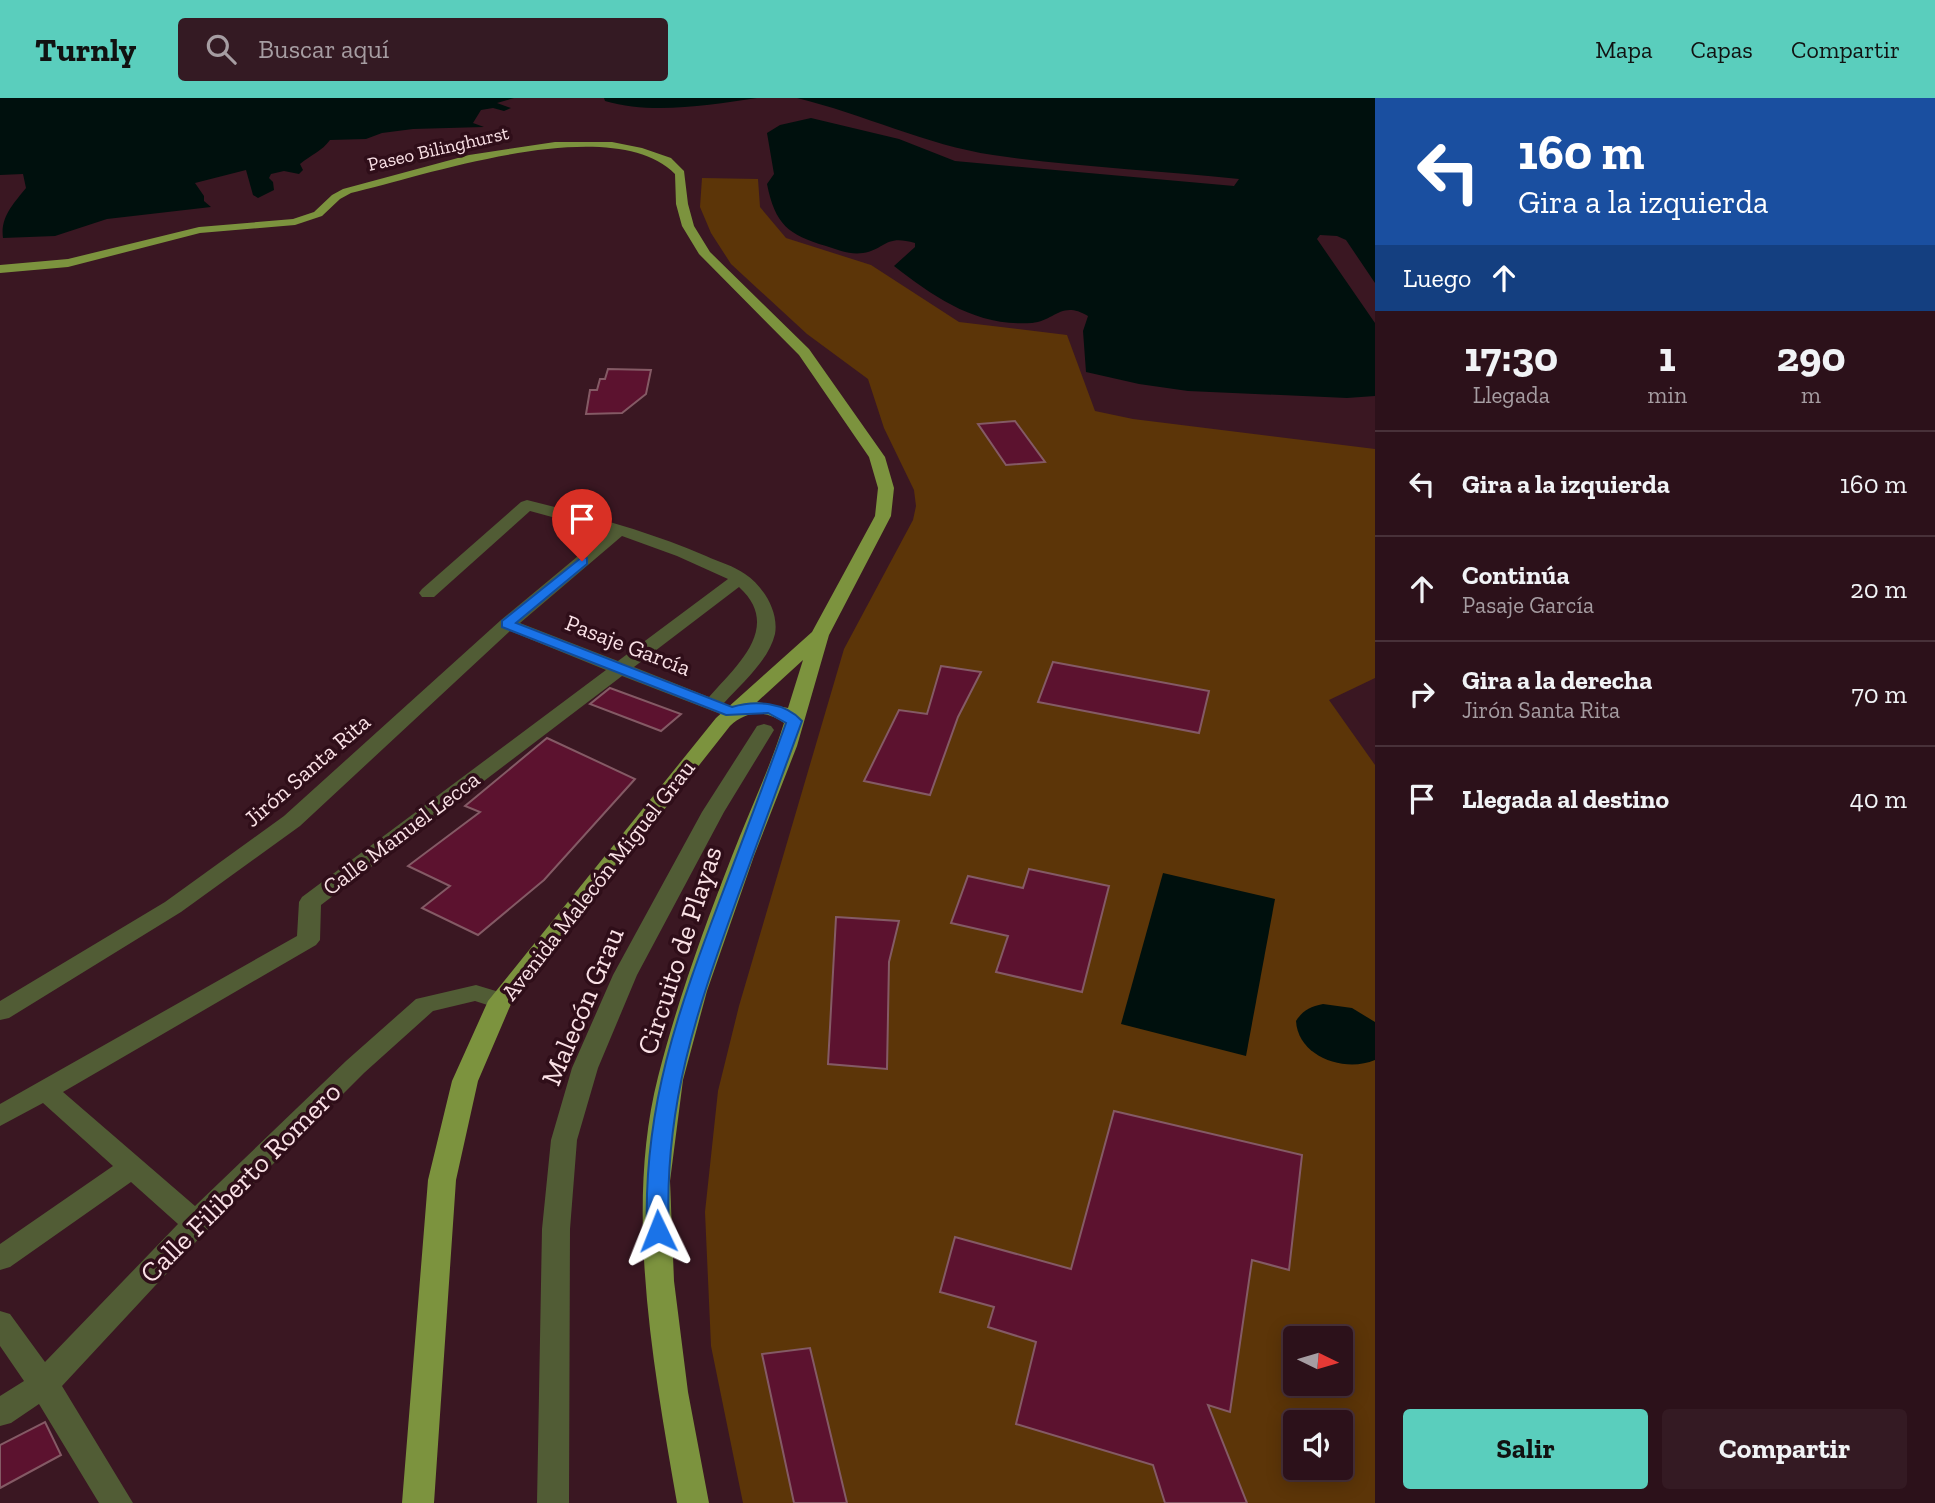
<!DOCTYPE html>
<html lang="es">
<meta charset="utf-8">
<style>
:root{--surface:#2c111a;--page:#341a23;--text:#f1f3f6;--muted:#a69da2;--line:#483139;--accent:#5acebd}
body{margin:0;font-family:"Zilla Slab",serif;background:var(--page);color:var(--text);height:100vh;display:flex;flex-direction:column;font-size:26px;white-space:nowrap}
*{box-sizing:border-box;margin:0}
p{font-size:23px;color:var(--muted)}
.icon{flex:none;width:38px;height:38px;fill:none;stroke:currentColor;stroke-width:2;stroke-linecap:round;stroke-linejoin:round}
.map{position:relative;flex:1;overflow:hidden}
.drawer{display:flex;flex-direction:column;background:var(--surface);width:560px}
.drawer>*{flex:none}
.hud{background:#1a4fa0;color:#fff;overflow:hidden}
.needle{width:46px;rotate:95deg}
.tools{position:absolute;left:1283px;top:1228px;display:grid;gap:14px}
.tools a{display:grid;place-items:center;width:70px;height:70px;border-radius:7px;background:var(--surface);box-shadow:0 4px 18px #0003,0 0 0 2px var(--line);font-size:35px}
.pin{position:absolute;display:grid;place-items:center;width:60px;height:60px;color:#fff;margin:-72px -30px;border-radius:50% 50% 50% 0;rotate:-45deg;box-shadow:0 0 7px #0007}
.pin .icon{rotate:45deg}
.me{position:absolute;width:77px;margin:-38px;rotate:358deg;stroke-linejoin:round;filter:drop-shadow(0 0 5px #0008)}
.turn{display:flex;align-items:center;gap:24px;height:147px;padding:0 28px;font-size:32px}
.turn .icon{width:91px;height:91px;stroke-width:2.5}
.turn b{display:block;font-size:49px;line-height:60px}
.then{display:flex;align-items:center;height:66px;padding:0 28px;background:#0003;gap:14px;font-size:26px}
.eta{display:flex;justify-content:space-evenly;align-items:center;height:119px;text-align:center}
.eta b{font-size:42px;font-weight:700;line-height:49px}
.cta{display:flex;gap:14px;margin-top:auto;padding:14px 28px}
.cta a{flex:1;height:80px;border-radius:7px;background:var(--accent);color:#111;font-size:28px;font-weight:700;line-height:80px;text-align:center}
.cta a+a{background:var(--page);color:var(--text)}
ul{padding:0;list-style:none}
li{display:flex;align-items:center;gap:21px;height:105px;padding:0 28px;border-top:2px solid var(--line)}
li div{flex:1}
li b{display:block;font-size:26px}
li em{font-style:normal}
header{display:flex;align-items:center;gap:42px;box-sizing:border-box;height:98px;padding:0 35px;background:var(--accent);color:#111}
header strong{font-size:33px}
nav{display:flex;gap:38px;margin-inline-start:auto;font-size:24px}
.search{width:490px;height:63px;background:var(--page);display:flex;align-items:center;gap:18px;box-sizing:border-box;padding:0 24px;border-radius:7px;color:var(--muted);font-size:26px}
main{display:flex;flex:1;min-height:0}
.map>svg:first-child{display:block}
.green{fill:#5c3508;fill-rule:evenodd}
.water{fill:#00100d}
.building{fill:#5c122f;stroke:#845a65;stroke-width:2}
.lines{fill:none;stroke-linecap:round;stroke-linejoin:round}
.minor{fill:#515c35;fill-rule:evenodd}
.major{fill:#7c933e;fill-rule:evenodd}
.route{fill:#1a73e8;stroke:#114b97;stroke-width:2}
.labels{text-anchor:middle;stroke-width:7;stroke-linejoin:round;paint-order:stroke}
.far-street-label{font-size:19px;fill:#fae1e6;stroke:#2f0e19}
.street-label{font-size:23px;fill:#fae1e6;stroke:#2f0e19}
.near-street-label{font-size:28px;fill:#fae1e6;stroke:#2f0e19}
</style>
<header>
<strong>Turnly</strong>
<div class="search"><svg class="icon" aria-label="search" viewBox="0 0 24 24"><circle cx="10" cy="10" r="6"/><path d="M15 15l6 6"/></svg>Buscar aquí</div>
<nav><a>Mapa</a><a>Capas</a><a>Compartir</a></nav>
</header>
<main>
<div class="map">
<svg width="1375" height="1405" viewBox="0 0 1375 1405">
<rect width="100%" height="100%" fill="#3a1722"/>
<path class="green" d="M 702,80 L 758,81 L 760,109 L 786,140 L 871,167 L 959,224 L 1067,237 L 1095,313 L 1133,321 L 1375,351 L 1375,580 L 1329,602 L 1375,667 L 1375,1405 L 743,1405 L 711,1248 L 705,1114 L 718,993 L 739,908 L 844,551 L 913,422 L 916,408 L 914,392 L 884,330 L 868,281 L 807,236 L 731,166 L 711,135 L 700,109 ZM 1295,1241 L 1340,1241 L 1340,1286 L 1295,1286 ZM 1295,1325 L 1340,1325 L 1340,1370 L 1295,1370 Z"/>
<g class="water">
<path d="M 0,0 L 514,0 L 497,5 L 511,10 L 504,13 L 493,10 L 481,12 L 473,25 L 484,29 L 413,31 L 382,35 L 366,41 L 330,42 C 322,53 311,57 300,66 L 303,72 L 299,76 L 284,73 L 271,76 L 269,80 L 273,84 L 274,92 L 258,100 L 253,97 L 246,72 L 195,85 L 204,98 L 204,103 L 211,109 L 107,121 L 55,138 L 3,140 C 0,119 14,105 26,90 L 23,76 L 0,77 Z"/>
<path d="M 604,0 L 757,0 C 708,7 653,17 605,3 Z"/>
<path d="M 797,0 L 1375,0 L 1375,185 L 1346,142 L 1337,138 L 1320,137 L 1317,141 L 1375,225 L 1375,298 L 1347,300 L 1188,293 L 1139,286 L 1086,274 L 1083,233 L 1088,218 C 1061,202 1055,223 1032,225 C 977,229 935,200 894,168 L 915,149 L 915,145 C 885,136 886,151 863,155 C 850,157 838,152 826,148 C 788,137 775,126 767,86 L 774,76 L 767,35 L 780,27 L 811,20 L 899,41 L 955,63 L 1234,88 L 1239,81 C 1157,72 1074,69 993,57 C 926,47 863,16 797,0 Z"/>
<path d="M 1163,775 L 1275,801 L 1246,958 L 1121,926 Z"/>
<path d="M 1323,906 L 1352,910 L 1375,924 L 1375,962 C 1345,975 1298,959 1296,923 C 1303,912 1310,909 1323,906 Z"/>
</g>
<g class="building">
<path d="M 608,271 L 651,272 L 646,296 L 622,315 L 586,316 L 590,292 L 597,292 L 600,281 L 605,281 Z"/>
<path d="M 1015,323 L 1045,364 L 1006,367 L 978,326 Z"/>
<path d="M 1053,564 L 1209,593 L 1199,635 L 1038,604 Z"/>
<path d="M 941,568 L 981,574 L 958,619 L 930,697 L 864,683 L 899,612 L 927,616 Z"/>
<path d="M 610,590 L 681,616 L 661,633 L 590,606 Z"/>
<path d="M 547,640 L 635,681 L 544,782 L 478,837 L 422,810 L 450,788 L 408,768 L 480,714 L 465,708 Z"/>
<path d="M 1029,771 L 1109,788 L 1082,894 L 996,874 L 1008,838 L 951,825 L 968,778 L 1023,790 Z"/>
<path d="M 836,819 L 899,823 L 889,864 L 887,971 L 828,966 Z"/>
<path d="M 1114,1013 L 1302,1057 L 1289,1172 L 1252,1162 L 1230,1314 L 1208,1307 L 1247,1405 L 1165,1405 L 1153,1367 L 1016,1326 L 1036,1244 L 988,1229 L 994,1209 L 940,1194 L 955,1139 L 1071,1171 Z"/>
<path d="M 810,1250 L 847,1405 L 794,1405 L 762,1256 Z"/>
<path d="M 45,1324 L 61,1357 L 0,1390 L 0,1347 Z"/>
</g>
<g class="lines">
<g class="minor">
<path d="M 527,402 C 588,417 648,433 706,458 C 719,464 734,468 745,476 C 763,488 779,513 775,536 C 769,562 742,585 724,605 L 733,611 L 723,617 L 622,578 L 321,807 L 320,842 L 316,847 L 63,994 L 195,1108 L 346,963 L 416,901 L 476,887 L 509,897 L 512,903 L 509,909 L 500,911 L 475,903 L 433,913 L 364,975 L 206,1133 L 62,1288 L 133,1405 L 99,1405 L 39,1306 L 11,1325 L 0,1328 L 0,1298 L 24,1283 L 0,1248 L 0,1213 L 10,1216 L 45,1264 L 178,1126 L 131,1084 L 10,1169 L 0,1172 L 0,1146 L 113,1068 L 43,1005 L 0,1028 L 0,1006 L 297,838 L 299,804 L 302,799 L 606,572 L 510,533 L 300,728 L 181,814 L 9,920 L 0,922 L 0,903 L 165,804 L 284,718 L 501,522 L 607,434 L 530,413 L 434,499 L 422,499 L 419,495 L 422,491 L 521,404 ZM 622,438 L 677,458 L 728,481 L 618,563 L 520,525 ZM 739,489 C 783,529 736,568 709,599 L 634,569 Z"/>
<path d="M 764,626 L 771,628 L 774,632 L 724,714 L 637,877 L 598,970 L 577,1042 L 570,1131 L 569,1405 L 537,1405 L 542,1131 L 551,1042 L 572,970 L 613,877 L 702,714 L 757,628 Z"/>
</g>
<path class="major" d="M 555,44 L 612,44 L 642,50 L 671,60 L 684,73 L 688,106 L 694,128 L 710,154 L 809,251 L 885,359 L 894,390 L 891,418 L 829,537 L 797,648 L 754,758 L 707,893 L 683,982 L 670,1083 L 674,1183 L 688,1294 L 709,1405 L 677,1405 C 654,1272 624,1112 658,979 C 677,904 704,830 732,758 C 749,714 770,670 784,625 C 765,611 746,613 730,628 L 511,906 L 478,983 L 456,1082 L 434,1405 L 402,1405 L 428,1082 L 452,983 L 488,903 L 716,620 L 812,534 L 875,418 L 878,390 L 869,359 L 799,257 L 699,156 L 682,128 L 676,106 L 675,76 C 612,13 427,77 351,95 L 340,101 L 322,118 L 295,127 L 200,135 L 68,169 L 0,175 L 0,167 L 68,161 L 199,129 L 293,121 L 314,114 L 332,97 L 343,91 L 469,57 ZM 803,562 L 788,610 L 757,604 Z"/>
</g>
<path class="route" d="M 582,459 L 587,460 L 587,466 L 516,525 L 732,609 C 755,602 785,604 802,623 C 781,681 759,740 738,798 C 697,912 663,1009 669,1133 L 666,1139 L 658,1141 L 650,1139 L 647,1133 C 643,1009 678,913 721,799 C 743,741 765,683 786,625 L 768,615 L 726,617 L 502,529 L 502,523 Z"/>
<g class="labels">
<g class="far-street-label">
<text transform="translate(438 50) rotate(-13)" y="7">Paseo Bilinghurst</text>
</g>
<g class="street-label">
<text transform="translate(628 547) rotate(21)" y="8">Pasaje García</text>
<text transform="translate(307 672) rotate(-41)" y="8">Jirón Santa Rita</text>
<text transform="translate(401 735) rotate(-37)" y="8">Calle Manuel Lecca</text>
<text transform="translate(598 782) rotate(-52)" y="8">Avenida Malecón Miguel Grau</text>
</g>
<g class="near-street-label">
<text transform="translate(679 852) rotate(-72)" y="10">Circuito de Playas</text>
<text transform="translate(582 908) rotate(-67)" y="10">Malecón Grau</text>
<text transform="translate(240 1084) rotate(-45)" y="10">Calle Filiberto Romero</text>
</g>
</g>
</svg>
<div class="tools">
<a><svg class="needle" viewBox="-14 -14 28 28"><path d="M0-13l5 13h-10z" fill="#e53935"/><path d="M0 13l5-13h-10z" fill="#a69da2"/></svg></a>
<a><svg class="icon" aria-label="sound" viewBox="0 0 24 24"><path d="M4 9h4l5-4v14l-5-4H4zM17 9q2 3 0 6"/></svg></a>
</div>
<div class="pin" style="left:582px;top:463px;background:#d93025"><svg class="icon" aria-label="arrive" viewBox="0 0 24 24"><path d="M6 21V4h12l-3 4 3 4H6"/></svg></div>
<svg class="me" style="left:658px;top:1133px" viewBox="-20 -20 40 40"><path d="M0-17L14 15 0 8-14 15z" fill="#1a73e8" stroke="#fff" stroke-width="4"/></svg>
</div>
<section class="drawer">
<div class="hud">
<div class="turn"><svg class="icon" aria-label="left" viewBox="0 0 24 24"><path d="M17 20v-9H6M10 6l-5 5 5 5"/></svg><div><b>160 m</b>Gira a la izquierda</div></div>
<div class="then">Luego<svg class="icon" aria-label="ahead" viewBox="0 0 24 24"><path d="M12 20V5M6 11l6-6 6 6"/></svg></div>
</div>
<div class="eta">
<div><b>17:30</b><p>Llegada</p></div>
<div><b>1</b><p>min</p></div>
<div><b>290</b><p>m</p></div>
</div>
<ul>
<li><svg class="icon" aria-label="left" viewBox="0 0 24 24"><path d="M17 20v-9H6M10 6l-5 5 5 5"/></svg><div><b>Gira a la izquierda</b></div><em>160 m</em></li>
<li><svg class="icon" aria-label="ahead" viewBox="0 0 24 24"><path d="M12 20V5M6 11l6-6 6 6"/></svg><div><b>Continúa</b><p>Pasaje García</p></div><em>20 m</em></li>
<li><svg class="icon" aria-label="right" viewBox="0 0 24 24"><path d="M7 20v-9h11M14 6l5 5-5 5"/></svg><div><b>Gira a la derecha</b><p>Jirón Santa Rita</p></div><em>70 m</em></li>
<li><svg class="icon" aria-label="arrive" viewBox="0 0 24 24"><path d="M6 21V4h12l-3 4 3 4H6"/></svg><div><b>Llegada al destino</b></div><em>40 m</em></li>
</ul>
<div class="cta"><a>Salir</a><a>Compartir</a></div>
</section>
</main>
